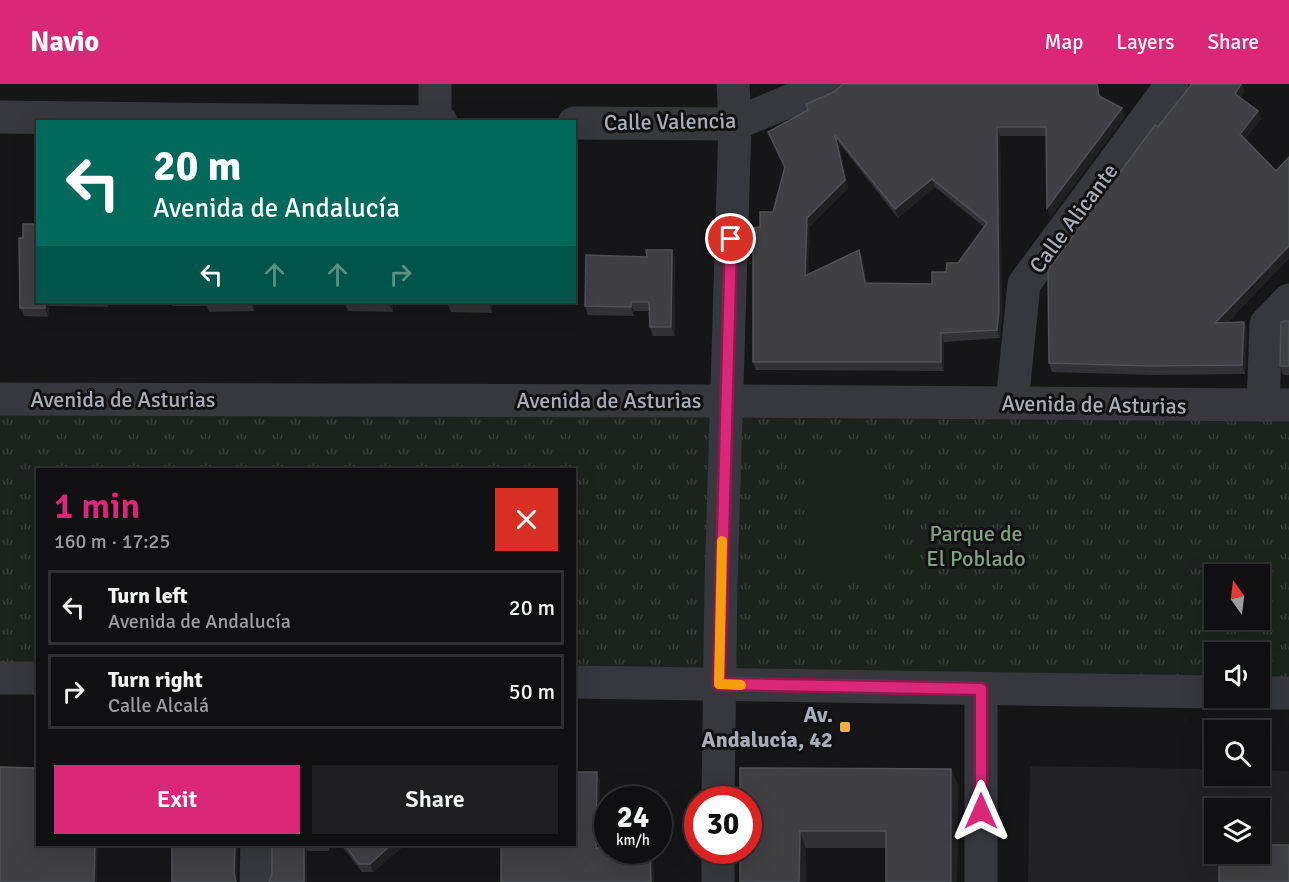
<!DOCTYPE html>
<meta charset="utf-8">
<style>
:root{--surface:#101012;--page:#1e1e20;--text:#f1f3f6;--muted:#9c9d9f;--line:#303032;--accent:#db2777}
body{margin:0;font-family:Signika,sans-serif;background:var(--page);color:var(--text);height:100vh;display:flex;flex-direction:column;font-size:22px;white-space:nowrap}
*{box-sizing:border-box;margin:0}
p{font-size:20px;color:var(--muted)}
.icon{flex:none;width:33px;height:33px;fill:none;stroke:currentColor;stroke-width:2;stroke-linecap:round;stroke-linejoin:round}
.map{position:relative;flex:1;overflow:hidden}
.drawer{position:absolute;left:36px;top:384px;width:540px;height:378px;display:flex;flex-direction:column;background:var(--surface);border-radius:0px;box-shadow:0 6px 24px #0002,0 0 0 2px var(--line)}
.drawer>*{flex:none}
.guide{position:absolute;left:36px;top:36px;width:540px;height:183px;border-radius:0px;box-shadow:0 6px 24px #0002,0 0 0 2px var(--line);background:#00695c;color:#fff;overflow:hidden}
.needle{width:39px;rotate:346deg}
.buttons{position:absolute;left:1204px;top:480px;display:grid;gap:12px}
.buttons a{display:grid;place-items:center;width:66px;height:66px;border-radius:0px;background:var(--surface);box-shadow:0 6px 24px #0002,0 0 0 2px var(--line);font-size:30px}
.speed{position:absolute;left:594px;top:702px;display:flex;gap:12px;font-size:30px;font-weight:700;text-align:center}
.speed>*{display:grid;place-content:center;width:78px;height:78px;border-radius:50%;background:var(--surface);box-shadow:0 6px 24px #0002,0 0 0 2px var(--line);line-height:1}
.speed small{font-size:15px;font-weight:400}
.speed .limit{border:9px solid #d22;background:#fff;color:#111}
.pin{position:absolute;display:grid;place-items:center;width:51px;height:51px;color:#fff;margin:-26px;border:3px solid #fff;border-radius:50%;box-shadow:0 2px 6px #0007}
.me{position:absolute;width:66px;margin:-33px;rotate:0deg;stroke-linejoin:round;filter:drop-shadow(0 0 4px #0008)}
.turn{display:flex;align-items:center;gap:21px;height:126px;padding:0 18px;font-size:27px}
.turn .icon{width:78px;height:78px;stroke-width:2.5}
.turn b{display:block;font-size:42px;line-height:51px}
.lanes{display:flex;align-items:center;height:57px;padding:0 18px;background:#0003;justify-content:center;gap:30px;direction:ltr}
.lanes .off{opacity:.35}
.round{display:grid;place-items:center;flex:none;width:63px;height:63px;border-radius:0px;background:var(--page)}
.head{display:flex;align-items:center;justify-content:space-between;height:102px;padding:0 18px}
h1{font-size:36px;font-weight:600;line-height:45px;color:var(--accent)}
.action{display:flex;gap:12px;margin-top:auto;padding:12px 18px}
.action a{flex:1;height:69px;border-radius:0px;background:var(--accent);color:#fff;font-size:24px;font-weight:600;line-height:69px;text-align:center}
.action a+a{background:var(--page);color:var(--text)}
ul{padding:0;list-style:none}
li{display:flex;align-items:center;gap:18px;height:75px;margin:0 12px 9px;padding:0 6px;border:3px solid var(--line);border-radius:0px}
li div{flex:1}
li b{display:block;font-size:22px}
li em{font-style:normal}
header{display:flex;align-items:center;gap:36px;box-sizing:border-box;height:84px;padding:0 30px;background:var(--accent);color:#fff}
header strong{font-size:28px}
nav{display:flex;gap:33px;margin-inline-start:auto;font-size:21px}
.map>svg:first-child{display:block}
.built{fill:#222225;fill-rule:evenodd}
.grass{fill:url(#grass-tufts);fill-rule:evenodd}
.pitch{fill:#1c231d}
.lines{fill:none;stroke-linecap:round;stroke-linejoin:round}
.minor{stroke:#37383d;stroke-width:33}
.wall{fill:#323236;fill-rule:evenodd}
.shaded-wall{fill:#212124}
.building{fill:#3f3f44;stroke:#4f5156;stroke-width:1.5;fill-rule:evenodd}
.route-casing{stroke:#8e194d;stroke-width:15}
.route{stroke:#db2777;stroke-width:10}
.slow{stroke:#f59e0b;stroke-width:10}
.poi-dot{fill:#f2b134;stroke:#111113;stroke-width:2}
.labels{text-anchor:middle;stroke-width:6;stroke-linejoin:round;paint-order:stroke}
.street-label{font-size:22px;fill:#a8adb8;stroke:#111113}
.park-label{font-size:22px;fill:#7fa381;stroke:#111113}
.poi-label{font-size:22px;font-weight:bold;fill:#a8adb8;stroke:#111113;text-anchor:end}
</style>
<header>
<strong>Navio</strong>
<nav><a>Map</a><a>Layers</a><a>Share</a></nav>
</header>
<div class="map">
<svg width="1289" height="798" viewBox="0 0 1289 798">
<defs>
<pattern id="grass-tufts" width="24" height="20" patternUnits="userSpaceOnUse" patternTransform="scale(1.5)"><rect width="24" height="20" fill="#1c231d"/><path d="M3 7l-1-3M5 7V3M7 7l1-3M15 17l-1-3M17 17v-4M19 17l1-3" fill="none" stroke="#3a403c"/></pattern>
</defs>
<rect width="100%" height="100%" fill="#161618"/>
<path class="built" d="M 1030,682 L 1215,685 L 1215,692 L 1260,692 L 1260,686 L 1289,687 L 1289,798 L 1028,798 ZM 1215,724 L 1260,724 L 1260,770 L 1215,770 Z"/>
<path class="grass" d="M 0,315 L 1289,320 L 1289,609 L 1260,609 L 1260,568 L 1215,568 L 1215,608 L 575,598 L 574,386 L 38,386 L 37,594 L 0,594 ZM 1215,490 L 1260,490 L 1260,536 L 1215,536 Z"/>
<path class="pitch" d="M 807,372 L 882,375 L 880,500 L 805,497 Z"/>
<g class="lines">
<g class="minor">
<path d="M 435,0 L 435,37"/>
<path d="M 0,33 L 441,38"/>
<path d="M 574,39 L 735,40 L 829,0"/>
<path d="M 0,315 L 727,317 L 1289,321"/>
<path d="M 1012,319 L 1024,200 L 1172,0"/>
<path d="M 1263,321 L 1266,240 L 1289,216"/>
<path d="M 0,594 L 38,594"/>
<path d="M 574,598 L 1215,608"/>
<path d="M 1260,609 L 1289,609"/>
<path d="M 718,716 L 721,499 L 735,40 L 733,0"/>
<path d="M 718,766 L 718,798"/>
<path d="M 256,798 L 257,760"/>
<path d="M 981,798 L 981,605"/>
</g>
</g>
<g class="wall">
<path d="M 1190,0 L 1242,0 L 1244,8 L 1241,14 L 1258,27 L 1261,35 L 1245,55 L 1289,174 L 1227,239 L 1244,238 L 1247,247 L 1245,290 L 1153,291 L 1052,288 L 1049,279 L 1158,43 L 1190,2 Z"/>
<path d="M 841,2 L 1101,13 L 1125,32 L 1050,133 L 1046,52 L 1000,52 L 1002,233 L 1000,254 L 944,258 L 944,287 L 756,286 L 753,278 L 760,143 L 773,128 L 784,84 L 768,48 L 808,26 L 806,20 L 834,8 ZM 839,59 L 898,134 L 935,103 L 984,143 L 958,179 L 932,200 L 867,199 L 862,174 L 859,166 L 808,190 L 810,142 L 848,104 Z"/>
<path d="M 672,166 L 675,174 L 675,252 L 653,252 L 650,243 L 650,227 L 634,227 L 634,232 L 588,231 L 585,222 L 647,173 Z"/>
<path d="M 38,218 L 108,218 L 108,223 L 49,222 L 48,233 L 24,232 L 20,224 Z"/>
<path d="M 170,218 L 254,218 L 254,227 L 209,228 L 207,222 L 172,222 Z"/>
<path d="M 307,218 L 393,218 L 393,228 L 348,227 L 345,220 L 308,219 Z"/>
<path d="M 447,218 L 532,218 L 532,221 L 492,221 L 492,229 L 451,228 Z"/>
<path d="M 1289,237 L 1289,291 L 1283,291 L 1280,282 Z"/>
<path d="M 951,685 L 958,701 L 957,798 L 886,798 L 886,764 L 806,764 L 740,766 Z"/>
<path d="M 597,688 L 600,697 L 599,764 L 651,766 L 653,773 L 654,798 L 501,798 L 501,762 L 424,761 L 574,760 Z"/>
<path d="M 272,760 L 330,760 L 329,767 L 307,767 L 307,798 L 269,798 L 272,790 Z"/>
<path d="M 340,760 L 406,760 L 373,788 L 362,788 Z"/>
</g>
<g class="shaded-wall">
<path d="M 1241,0 L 1244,8 L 1238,19 L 1235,10 Z"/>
<path d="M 1122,24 L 1125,32 L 1050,133 L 1047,124 Z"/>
<path d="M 1258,27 L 1261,35 L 1243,58 L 1240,50 Z"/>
<path d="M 997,43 L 1000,52 L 1002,233 L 1000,254 L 997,246 Z"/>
<path d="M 835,51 L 839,59 L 848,104 L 810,142 L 808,200 L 805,192 L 807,134 Z"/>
<path d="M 932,95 L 935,103 L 898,134 L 895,125 Z"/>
<path d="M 1289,162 L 1289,174 L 1218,248 L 1215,239 Z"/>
<path d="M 672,166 L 675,174 L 675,252 L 671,243 Z"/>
<path d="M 859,166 L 862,174 L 869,208 L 865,199 Z"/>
<path d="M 45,218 L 47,218 L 49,222 L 48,233 L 45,224 Z"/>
<path d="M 251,218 L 254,218 L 254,227 Z"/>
<path d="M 390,218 L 393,218 L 393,228 L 389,220 Z"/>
<path d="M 488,218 L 491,218 L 492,221 L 492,229 Z"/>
<path d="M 631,218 L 634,227 L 634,232 L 631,223 Z"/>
<path d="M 1244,238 L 1247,247 L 1245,290 L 1242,281 Z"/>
<path d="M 941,249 L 944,258 L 944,287 L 941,278 Z"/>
<path d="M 951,685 L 958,701 L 957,798 L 951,798 Z"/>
<path d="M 597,688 L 600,697 L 599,773 L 596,764 Z"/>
<path d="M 800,747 L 806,764 L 806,798 L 799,798 Z"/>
<path d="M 95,760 L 98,760 L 97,798 L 94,798 Z"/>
<path d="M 235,760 L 238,760 L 237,798 L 236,798 L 234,789 Z"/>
<path d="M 304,760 L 307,767 L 307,798 L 304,798 Z"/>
<path d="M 392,760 L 406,760 L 373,788 L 370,780 Z"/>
<path d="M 650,766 L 651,766 L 653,773 L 654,798 L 651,798 Z"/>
</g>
<g class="building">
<path d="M 842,0 L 1097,0 L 1099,12 L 1122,24 L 1047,124 L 1046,43 L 997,43 L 999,225 L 997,246 L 941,249 L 941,278 L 753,278 L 753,144 L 760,143 L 760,128 L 773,128 L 785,83 L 768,48 L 808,26 L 806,20 L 834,8 L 841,2 ZM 835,51 L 895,125 L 932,95 L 987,139 L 958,179 L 947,179 L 946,188 L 932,188 L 932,200 L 865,199 L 859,166 L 805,192 L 807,134 L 845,96 Z"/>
<path d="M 1190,0 L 1241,0 L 1235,10 L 1258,27 L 1240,50 L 1276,87 L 1289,73 L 1289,162 L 1215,239 L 1244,238 L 1242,281 L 1150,282 L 1049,279 L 1048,186 L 1155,41 L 1158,43 L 1191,1 Z"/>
<path d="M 23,140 L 38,140 L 38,218 L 45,218 L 45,224 L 20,224 L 19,154 L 23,154 Z"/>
<path d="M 646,166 L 672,166 L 671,243 L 650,243 L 649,218 L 631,218 L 631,223 L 585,222 L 586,171 L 647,173 Z"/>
<path d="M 205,218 L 251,218 L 206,219 Z"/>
<path d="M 345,218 L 390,218 L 389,220 L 345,219 Z"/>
<path d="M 1284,237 L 1289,237 L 1289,282 L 1280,282 L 1281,239 Z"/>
<path d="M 0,683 L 38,684 L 38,760 L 95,760 L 94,798 L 0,798 Z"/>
<path d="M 740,684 L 951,685 L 951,798 L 886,798 L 886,747 L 800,747 L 799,798 L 740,798 L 740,766 L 748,766 L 748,716 L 740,716 Z"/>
<path d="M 574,688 L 597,688 L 596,764 L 608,764 L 608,766 L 650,766 L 651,798 L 501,798 L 501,760 L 574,760 Z"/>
<path d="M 172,760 L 235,760 L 234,789 L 236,798 L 172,798 Z"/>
<path d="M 272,760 L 304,760 L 304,798 L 269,798 L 272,790 Z"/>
<path d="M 344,760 L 392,760 L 370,780 L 359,780 Z"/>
<path d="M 1260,761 L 1289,761 L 1289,798 L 1219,798 L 1219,770 L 1260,770 Z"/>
</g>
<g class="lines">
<defs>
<path id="route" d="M 731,155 L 719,600 L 981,605 L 981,727"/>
</defs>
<use href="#route" class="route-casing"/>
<use href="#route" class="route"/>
<path class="slow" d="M 722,457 L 719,600 L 741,601"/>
</g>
<rect class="poi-dot" x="839" y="637" width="12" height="12" rx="3"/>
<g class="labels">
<g class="street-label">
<text transform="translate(670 37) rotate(-1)" y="8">Calle Valencia</text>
<text transform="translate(1073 134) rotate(-53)" y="8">Calle Alicante</text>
<text x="123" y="323">Avenida de Asturias</text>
<text x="609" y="324">Avenida de Asturias</text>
<text transform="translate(1094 320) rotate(1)" y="8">Avenida de Asturias</text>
</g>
<g class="park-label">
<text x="976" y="457">Parque de<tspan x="976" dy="25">El Poblado</tspan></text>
</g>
<g class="poi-label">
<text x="833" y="638">Av.<tspan x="833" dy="25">Andalucía, 42</tspan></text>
</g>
</g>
</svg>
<div class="buttons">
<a><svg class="needle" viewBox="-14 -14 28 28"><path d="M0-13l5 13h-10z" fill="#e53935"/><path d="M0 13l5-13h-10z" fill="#9c9d9f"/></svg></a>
<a><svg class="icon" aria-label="sound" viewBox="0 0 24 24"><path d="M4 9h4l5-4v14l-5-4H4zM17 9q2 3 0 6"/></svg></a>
<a><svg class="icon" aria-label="search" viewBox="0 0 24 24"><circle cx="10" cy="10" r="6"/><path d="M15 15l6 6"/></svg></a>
<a><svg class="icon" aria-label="layers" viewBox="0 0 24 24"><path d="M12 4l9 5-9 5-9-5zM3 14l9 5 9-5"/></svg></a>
</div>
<div class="speed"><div>24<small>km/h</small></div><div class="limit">30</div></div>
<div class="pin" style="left:731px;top:155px;background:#d93025"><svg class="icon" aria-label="arrive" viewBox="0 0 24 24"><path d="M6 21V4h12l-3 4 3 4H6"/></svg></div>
<svg class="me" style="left:981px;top:727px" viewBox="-20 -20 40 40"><path d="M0-17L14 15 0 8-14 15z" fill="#db2777" stroke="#fff" stroke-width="4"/></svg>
<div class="guide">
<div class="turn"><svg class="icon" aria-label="left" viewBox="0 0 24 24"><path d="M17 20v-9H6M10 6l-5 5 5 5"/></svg><div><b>20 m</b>Avenida de Andalucía</div></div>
<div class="lanes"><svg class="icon" aria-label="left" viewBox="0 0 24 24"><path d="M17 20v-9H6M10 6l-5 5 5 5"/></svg><svg class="icon off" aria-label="ahead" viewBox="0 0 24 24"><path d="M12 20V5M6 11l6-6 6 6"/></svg><svg class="icon off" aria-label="ahead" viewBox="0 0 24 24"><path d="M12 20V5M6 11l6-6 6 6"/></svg><svg class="icon off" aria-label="right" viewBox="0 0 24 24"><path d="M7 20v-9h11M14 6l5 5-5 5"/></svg></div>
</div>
<section class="drawer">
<div class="head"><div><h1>1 min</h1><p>160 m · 17:25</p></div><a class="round" style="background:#d93025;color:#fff"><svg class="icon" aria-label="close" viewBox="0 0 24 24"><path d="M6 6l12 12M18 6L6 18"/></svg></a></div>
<ul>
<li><svg class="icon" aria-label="left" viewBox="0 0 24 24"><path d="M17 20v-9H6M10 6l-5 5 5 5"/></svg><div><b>Turn left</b><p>Avenida de Andalucía</p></div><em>20 m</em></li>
<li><svg class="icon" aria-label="right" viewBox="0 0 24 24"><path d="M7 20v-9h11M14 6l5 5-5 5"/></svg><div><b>Turn right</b><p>Calle Alcalá</p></div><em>50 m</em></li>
</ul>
<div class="action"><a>Exit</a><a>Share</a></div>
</section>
</div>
